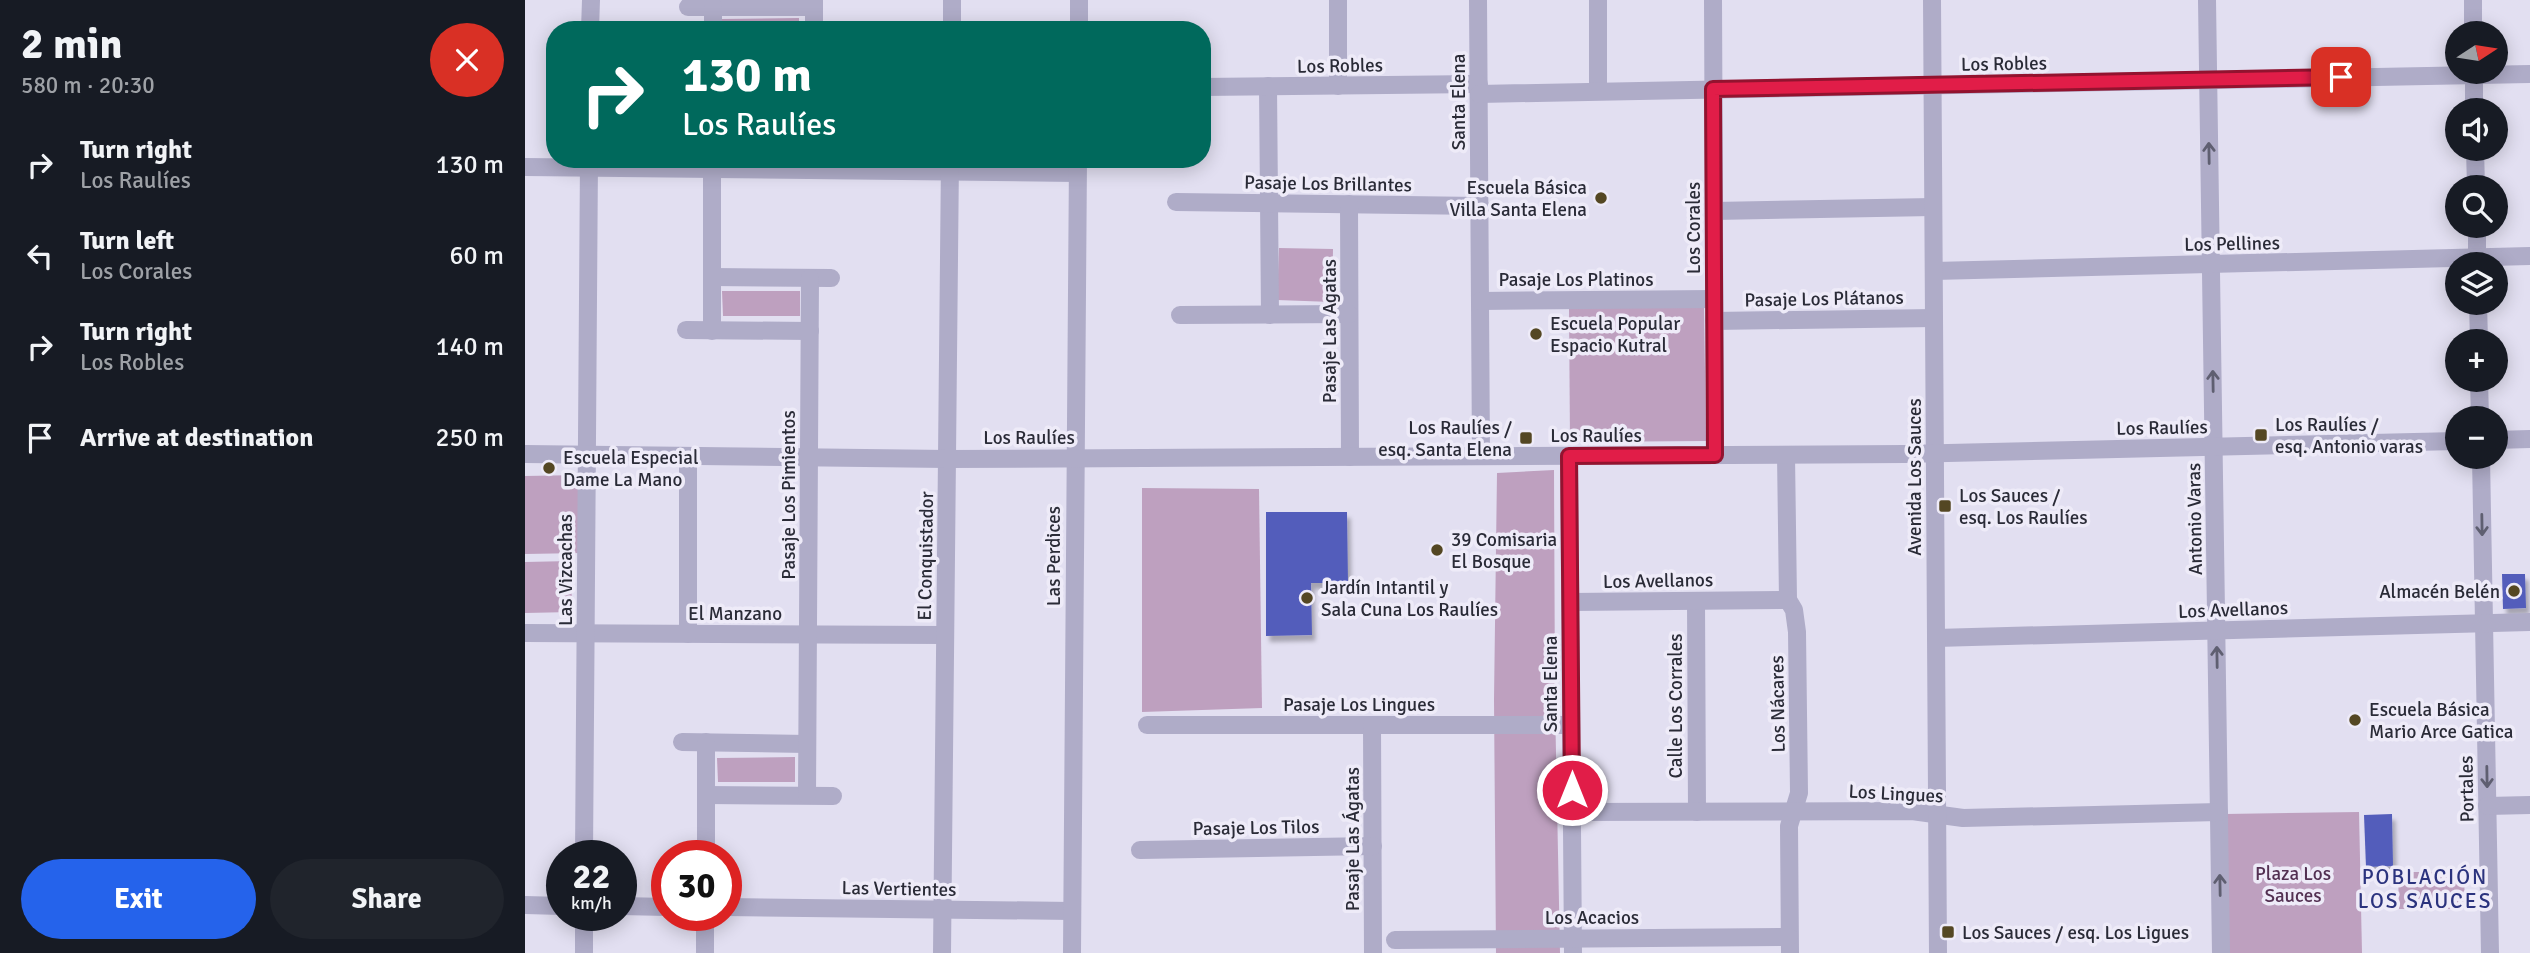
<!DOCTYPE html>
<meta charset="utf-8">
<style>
:root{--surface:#171b24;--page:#20242c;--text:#f1f3f6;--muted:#9ea1a6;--accent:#2563eb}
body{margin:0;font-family:Signika,sans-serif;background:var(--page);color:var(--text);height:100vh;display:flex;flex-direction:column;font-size:26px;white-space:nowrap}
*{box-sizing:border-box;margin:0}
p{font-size:23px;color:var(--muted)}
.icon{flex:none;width:38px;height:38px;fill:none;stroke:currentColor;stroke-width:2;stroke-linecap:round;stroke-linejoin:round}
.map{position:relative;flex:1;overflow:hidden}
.side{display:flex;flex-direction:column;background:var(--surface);width:525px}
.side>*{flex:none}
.hud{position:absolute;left:21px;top:21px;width:665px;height:147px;border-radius:28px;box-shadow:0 4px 18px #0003;background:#00695c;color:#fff;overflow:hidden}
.needle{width:46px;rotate:78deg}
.fabs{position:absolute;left:1920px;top:21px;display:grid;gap:14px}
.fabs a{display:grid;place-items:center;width:63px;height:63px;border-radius:50%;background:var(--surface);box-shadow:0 4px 18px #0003;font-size:35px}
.speed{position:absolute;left:21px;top:840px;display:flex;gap:14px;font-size:35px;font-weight:700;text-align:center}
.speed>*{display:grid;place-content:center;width:91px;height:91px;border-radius:50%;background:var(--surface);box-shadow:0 4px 18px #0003;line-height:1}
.speed small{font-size:18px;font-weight:400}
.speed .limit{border:10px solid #d22;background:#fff;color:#111}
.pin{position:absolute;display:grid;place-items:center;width:60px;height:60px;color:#fff;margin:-30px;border-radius:14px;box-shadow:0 4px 10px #0006}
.me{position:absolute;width:77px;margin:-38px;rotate:0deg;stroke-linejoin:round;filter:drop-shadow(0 0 5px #0008)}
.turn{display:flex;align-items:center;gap:24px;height:147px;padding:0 21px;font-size:32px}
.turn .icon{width:91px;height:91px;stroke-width:2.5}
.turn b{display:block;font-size:49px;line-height:60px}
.round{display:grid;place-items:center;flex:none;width:74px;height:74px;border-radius:37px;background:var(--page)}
.head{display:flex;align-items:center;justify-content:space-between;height:119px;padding:0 21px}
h1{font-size:42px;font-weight:800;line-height:52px}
.button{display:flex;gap:14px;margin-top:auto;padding:14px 21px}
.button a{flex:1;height:80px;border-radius:42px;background:var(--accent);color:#fff;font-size:28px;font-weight:800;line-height:80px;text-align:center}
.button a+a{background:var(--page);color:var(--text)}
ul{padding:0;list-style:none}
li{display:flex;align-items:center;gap:21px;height:91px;padding:0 21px}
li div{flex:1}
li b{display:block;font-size:26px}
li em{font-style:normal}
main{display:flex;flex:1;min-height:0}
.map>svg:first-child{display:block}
.green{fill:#bea0bf}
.building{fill:#535dbb;filter:url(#shadow)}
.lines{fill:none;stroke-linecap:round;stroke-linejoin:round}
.minor{stroke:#afacc8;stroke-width:18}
.tertiary{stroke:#afacc8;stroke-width:18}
.oneway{stroke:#5f5f71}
.route-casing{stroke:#92132f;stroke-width:18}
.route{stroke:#e11d48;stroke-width:12}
.poi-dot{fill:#544723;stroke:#eeebf8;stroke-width:2.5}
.labels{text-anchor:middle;stroke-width:7;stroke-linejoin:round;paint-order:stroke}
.street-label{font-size:19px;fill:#2a2b37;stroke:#eeebf8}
.poi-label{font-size:19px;fill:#2a2b37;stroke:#eeebf8;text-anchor:start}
.park-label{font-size:19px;fill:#533052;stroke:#eeebf8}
.neighbourhood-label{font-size:21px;letter-spacing:2px;fill:#2b337e;stroke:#eeebf8}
</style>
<main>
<section class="side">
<div class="head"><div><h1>2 min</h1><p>580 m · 20:30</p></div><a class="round" style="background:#d93025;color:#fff"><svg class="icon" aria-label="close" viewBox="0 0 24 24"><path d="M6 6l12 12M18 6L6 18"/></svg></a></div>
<ul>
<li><svg class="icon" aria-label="right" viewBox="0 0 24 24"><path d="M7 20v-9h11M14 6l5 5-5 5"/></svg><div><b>Turn right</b><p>Los Raulíes</p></div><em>130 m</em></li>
<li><svg class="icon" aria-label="left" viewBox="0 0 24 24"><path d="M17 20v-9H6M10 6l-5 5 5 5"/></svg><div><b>Turn left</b><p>Los Corales</p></div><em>60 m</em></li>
<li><svg class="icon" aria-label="right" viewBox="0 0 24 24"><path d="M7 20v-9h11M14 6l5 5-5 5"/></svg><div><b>Turn right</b><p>Los Robles</p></div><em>140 m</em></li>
<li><svg class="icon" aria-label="arrive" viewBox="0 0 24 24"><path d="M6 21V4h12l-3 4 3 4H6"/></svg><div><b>Arrive at destination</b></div><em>250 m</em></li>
</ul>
<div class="button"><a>Exit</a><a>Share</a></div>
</section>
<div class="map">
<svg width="2005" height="953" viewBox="0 0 2005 953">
<defs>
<filter id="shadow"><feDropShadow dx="3.5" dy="6" stdDeviation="2" flood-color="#0004"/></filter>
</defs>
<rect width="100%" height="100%" fill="#e2dff1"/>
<g class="green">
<path d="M 274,18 L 274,30 L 197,30 L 197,19 Z"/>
<path d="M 754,248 L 808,249 L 807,302 L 752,300 Z"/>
<path d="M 197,291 L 275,291 L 275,316 L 198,316 Z"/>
<path d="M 1179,305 L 1181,441 L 1045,442 L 1044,307 Z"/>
<path d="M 1029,470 L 1030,703 L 1035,953 L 971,953 L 969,700 L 972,473 Z"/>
<path d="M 56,475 L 57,553 L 0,554 L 0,476 Z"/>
<path d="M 617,488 L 734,489 L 737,708 L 617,712 Z"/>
<path d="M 46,561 L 47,612 L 0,613 L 0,562 Z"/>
<path d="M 270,757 L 270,782 L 193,782 L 192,758 Z"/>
<path d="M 1834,812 L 1837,953 L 1702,953 L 1700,814 Z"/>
<path d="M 1873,872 L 1939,872 L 1940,909 L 1874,909 Z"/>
</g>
<g class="building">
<path d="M 741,512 L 822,512 L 823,583 L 786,583 L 787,635 L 741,636 Z"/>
<path d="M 1977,574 L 2000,574 L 2001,608 L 1978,609 Z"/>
<path d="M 1867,814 L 1868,866 L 1841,867 L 1839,815 Z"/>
</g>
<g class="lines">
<g class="minor">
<path d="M 813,0 L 813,86"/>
<path d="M 953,0 L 956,456"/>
<path d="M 1073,0 L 1073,91"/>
<path d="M 1188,0 L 1190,455"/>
<path d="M 1682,0 L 1696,953"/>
<path d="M 1948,0 L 1948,33"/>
<path d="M 163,7 L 289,7"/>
<path d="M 65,30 L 66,0"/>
<path d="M 188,30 L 188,7"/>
<path d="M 289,30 L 289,0"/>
<path d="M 427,30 L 427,0"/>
<path d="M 554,30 L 554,0"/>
<path d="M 1949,72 L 1949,110"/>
<path d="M 743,86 L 745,315"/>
<path d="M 677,87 L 954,84"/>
<path d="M 954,94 L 2005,74"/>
<path d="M 1950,149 L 1951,187"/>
<path d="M 0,167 L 552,173"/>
<path d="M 651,202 L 955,206"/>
<path d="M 824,204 L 825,457"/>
<path d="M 1189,211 L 1408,207"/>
<path d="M 1952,226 L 1952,264"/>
<path d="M 1409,271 L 2005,256"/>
<path d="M 187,277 L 306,278"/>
<path d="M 955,301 L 1189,299"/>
<path d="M 1953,303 L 1954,341"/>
<path d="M 655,315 L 824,314"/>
<path d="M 1189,321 L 1409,318"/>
<path d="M 161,330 L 285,331"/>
<path d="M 187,331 L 187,159"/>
<path d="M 1954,380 L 1955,418"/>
<path d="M 1261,455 L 1263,600 L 1269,610 L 1272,632 L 1274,793 L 1264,826 L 1265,953"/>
<path d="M 1044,456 L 1048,953"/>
<path d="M 1956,457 L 1965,953"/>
<path d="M 1171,601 L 1172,812"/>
<path d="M 1046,602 L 1263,600"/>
<path d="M 0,633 L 420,635"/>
<path d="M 163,634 L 163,456"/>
<path d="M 1411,638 L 2005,622"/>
<path d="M 622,725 L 1046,725"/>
<path d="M 847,725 L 848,953"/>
<path d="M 157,742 L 282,744"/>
<path d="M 181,795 L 308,796"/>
<path d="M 282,795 L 285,278"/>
<path d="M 1962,806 L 2005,805"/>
<path d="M 1047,812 L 1387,811 L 1438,818 L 1694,812"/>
<path d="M 615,850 L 848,846"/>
<path d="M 59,856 L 64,159"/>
<path d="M 181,856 L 181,742"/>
<path d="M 0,905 L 37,906"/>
<path d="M 96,906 L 142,907"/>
<path d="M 201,907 L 547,911"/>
<path d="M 870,940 L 1264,937"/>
<path d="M 59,953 L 59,915"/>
<path d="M 180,953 L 180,915"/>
<path d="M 417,953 L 425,159"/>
<path d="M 547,953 L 553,159"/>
</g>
<g class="tertiary">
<path d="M 1407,0 L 1413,953"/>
<path d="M 1970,440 L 2005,439"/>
<path d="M 0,454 L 422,459 L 1380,454 L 1932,441"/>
</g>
</g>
<defs><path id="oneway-shaft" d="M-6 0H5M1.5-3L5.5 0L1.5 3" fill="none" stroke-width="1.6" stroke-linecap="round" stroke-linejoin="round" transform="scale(1.75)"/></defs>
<g class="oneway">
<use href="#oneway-shaft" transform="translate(1684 153) rotate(-91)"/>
<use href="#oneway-shaft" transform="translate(1688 381) rotate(-91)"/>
<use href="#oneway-shaft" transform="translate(1957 525) rotate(89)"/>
<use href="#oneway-shaft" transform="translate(1692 657) rotate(-91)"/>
<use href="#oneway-shaft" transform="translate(1962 777) rotate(89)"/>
<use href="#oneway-shaft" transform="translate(1695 885) rotate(-91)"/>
</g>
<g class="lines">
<defs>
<path id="route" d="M 1047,790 L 1044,456 L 1190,455 L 1188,89 L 1816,77"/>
</defs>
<use href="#route" class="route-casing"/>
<use href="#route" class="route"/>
</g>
<g class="poi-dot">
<circle cx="1076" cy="198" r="7"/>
<circle cx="1011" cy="334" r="7"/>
<rect x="1729" y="428" width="14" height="14" rx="3.5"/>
<rect x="994" y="431" width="14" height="14" rx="3.5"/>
<circle cx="24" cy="468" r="7"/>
<rect x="1413" y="499" width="14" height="14" rx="3.5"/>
<circle cx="912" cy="550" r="7"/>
<circle cx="1989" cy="591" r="7"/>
<circle cx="782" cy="598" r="7"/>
<circle cx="1830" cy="720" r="7"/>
<rect x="1416" y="925" width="14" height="14" rx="3.5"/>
</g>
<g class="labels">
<g class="street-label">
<text transform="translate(1479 63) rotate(-1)" y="7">Los Robles</text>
<text transform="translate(815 65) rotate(-1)" y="7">Los Robles</text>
<text transform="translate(933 102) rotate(-90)" y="7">Santa Elena</text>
<text transform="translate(803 183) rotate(1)" y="7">Pasaje Los Brillantes</text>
<text transform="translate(1168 228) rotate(-90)" y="7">Los Corales</text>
<text transform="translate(1707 243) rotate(-1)" y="7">Los Pellines</text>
<text x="1051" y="286">Pasaje Los Platinos</text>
<text transform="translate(1299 298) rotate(-1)" y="7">Pasaje Los Plátanos</text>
<text transform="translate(804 331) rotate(-90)" y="7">Pasaje Las Agatas</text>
<text transform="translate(1637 427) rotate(-1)" y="7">Los Raulíes</text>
<text x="1071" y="442">Los Raulíes</text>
<text x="504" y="444">Los Raulíes</text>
<text transform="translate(1389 477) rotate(-90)" y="7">Avenida Los Sauces</text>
<text transform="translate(263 495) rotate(-90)" y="7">Pasaje Los Pimientos</text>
<text transform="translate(1669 519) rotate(-91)" y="7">Antonio Varas</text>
<text transform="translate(400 556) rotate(-89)" y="7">El Conquistador</text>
<text transform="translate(528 556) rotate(-90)" y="7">Las Perdices</text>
<text transform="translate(40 570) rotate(-90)" y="7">Las Vizcachas</text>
<text transform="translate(1133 580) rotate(-1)" y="7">Los Avellanos</text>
<text transform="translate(1708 609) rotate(-2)" y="7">Los Avellanos</text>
<text x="210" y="620">El Manzano</text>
<text transform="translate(1025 684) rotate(-90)" y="7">Santa Elena</text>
<text x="834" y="711">Pasaje Los Lingues</text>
<text transform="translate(1252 704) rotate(-91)" y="7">Los Nácares</text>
<text transform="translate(1150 706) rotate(-90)" y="7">Calle Los Corrales</text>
<text transform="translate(1941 789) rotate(-91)" y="7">Portales</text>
<text transform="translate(1371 793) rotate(3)" y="7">Los Lingues</text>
<text transform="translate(731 827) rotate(-1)" y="7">Pasaje Los Tilos</text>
<text transform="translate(827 839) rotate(-90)" y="7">Pasaje Las Ágatas</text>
<text transform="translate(374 888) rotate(1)" y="7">Las Vertientes</text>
<text x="1067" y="924">Los Acacios</text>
</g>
<g class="poi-label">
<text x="1062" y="194" text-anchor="end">Escuela Básica<tspan x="1062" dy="22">Villa Santa Elena</tspan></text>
<text x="1025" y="330">Escuela Popular<tspan x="1025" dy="22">Espacio Kutral</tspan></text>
<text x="1750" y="431">Los Raulíes /<tspan x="1750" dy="22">esq. Antonio varas</tspan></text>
<text x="987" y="434" text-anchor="end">Los Raulíes /<tspan x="987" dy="22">esq. Santa Elena</tspan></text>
<text x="38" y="464">Escuela Especial<tspan x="38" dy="22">Dame La Mano</tspan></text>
<text x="1434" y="502">Los Sauces /<tspan x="1434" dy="22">esq. Los Raulíes</tspan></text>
<text x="926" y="546">39 Comisaria<tspan x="926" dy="22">El Bosque</tspan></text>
<text x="796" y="594">Jardín Intantil y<tspan x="796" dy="22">Sala Cuna Los Raulíes</tspan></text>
<text x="1975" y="598" text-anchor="end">Almacén Belén</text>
<text x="1844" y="716">Escuela Básica<tspan x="1844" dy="22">Mario Arce Gatica</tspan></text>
<text x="1437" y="939">Los Sauces / esq. Los Ligues</text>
</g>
<g class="park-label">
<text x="1768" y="880">Plaza Los<tspan x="1768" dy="22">Sauces</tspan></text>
</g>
<g class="neighbourhood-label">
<text x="1900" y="884">POBLACIÓN<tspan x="1900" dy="24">LOS SAUCES</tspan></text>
</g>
</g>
</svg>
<div class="fabs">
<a><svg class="needle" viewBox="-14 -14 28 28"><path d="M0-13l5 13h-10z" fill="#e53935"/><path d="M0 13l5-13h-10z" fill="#9ea1a6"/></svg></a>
<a><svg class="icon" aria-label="sound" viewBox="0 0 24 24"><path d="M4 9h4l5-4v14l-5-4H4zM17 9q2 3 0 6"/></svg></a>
<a><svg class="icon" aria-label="search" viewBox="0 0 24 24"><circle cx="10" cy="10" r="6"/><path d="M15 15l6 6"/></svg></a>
<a><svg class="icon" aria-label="layers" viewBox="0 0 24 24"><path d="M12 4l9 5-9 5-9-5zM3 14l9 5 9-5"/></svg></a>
<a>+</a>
<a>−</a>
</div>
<div class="speed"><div>22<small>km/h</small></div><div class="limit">30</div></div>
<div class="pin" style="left:1816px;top:77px;background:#d93025"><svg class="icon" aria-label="arrive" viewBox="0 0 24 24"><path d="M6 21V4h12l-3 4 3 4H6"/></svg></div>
<svg class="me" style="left:1047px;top:790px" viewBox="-20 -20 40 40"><circle r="17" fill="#e11d48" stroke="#fff" stroke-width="3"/><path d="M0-11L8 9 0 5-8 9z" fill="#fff"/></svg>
<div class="hud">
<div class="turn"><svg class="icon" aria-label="right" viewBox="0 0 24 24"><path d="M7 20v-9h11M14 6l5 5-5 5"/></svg><div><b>130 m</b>Los Raulíes</div></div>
</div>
</div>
</main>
